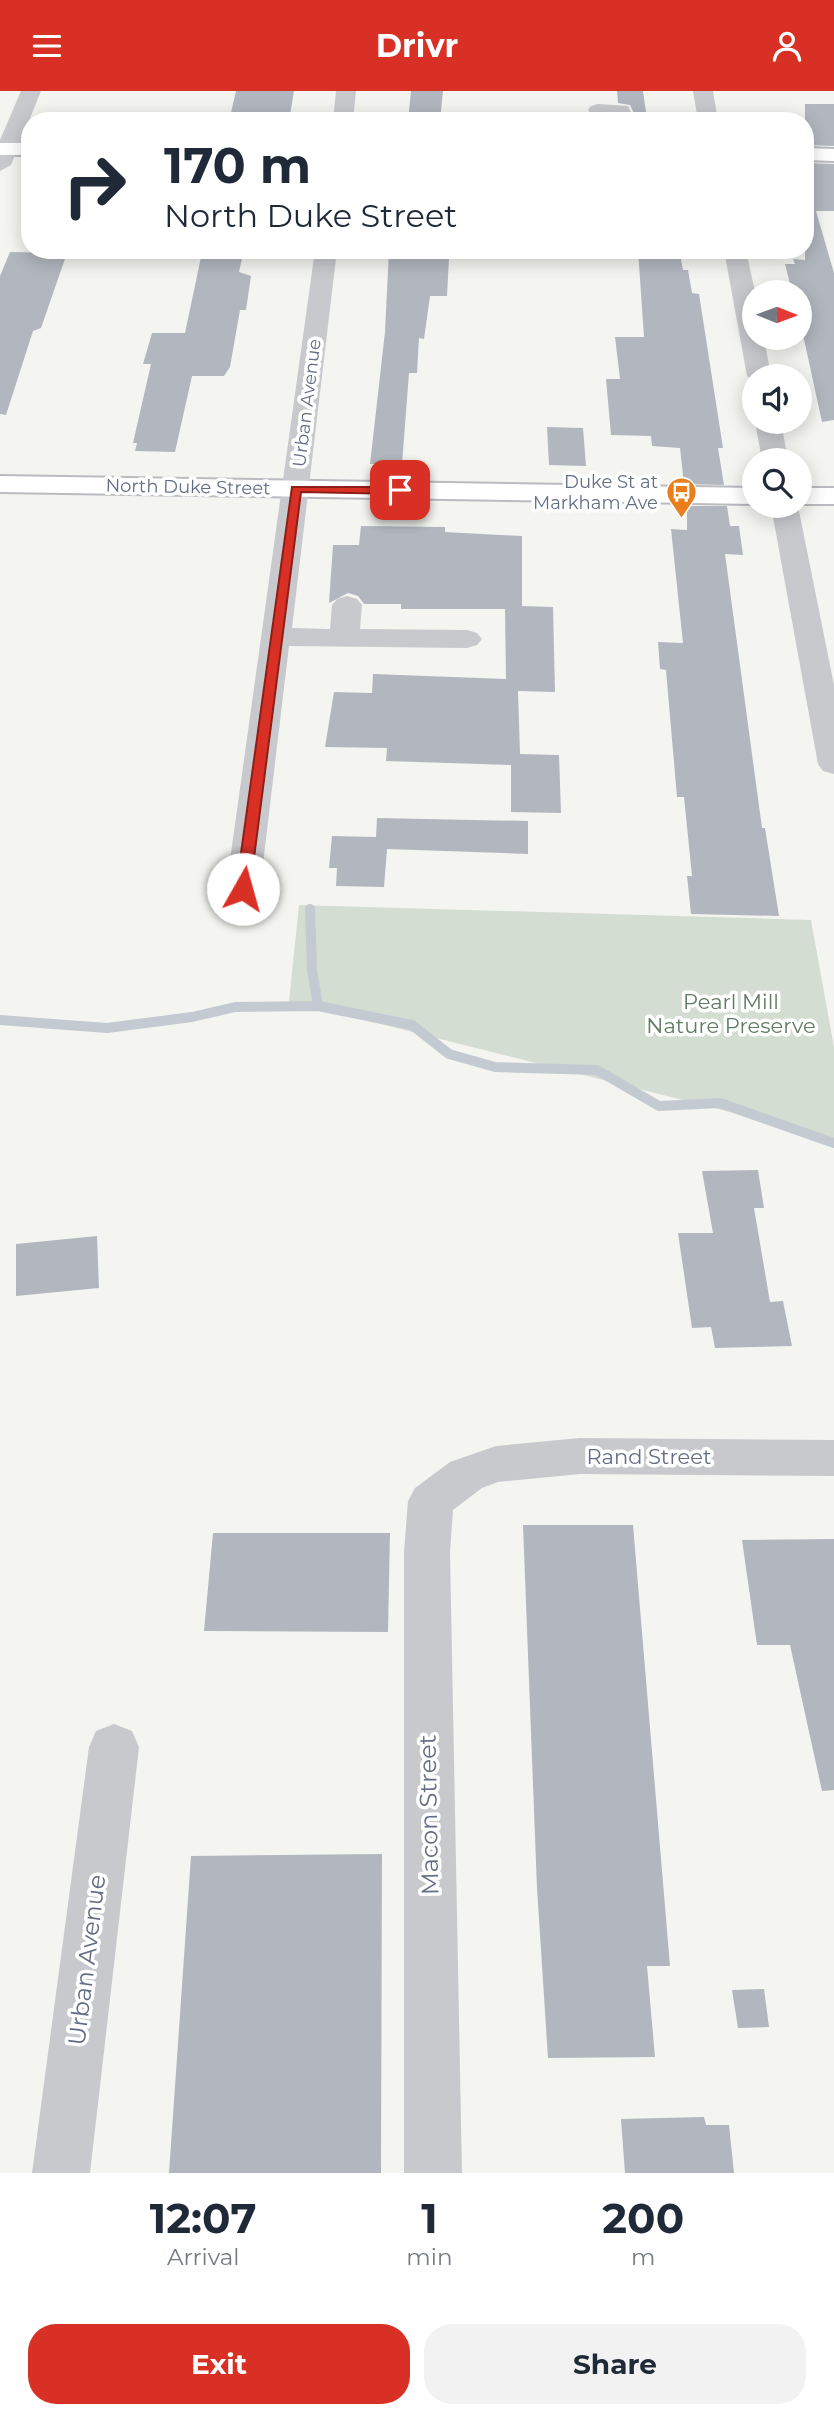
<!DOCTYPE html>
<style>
:root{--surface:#fff;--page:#f2f2f3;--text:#1f2937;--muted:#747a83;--accent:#d93025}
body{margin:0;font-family:Montserrat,sans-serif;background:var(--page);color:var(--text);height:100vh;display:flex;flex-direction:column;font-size:26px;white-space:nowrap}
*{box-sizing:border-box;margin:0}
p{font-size:23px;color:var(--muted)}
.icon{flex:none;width:38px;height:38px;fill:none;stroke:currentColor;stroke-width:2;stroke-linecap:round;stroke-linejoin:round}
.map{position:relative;height:2082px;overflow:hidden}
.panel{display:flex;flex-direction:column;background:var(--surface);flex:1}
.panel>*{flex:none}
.banner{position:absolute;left:21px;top:21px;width:793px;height:147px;border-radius:28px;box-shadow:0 4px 18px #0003;background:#fff;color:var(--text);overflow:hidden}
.needle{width:46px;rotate:91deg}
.fabs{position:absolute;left:742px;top:189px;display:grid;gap:14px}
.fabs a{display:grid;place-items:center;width:70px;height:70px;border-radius:50%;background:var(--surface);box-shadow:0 4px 18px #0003;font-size:35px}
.pin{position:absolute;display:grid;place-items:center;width:60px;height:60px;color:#fff;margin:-30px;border-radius:14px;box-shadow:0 4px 10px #0006}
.me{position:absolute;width:77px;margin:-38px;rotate:7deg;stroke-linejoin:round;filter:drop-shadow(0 0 5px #0008)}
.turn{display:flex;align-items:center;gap:24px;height:147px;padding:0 28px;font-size:32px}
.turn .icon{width:91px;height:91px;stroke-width:2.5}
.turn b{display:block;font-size:49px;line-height:60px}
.eta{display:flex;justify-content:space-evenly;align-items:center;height:119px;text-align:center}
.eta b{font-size:42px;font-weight:700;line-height:49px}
.primary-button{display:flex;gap:14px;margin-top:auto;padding:14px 28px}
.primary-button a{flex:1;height:80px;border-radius:28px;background:var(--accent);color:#fff;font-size:28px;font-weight:700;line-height:80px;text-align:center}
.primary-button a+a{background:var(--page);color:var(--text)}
header{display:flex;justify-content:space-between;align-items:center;height:91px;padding:0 28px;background:var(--accent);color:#fff;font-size:32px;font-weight:700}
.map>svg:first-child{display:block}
.green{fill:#d4ddd2}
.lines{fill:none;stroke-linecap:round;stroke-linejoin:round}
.stream{stroke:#c4cad1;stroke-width:10}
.building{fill:#b2b6be}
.major-casing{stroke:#b9bbc0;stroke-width:4}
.minor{fill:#c7c9cd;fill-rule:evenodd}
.major{fill:#fff;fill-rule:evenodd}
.route{fill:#d93025;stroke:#8d1f18;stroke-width:2}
.labels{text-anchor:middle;stroke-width:7;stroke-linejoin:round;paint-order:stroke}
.far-street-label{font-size:18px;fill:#636d84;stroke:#fff}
.far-poi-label{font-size:18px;fill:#636d84;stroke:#fff;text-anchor:end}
.park-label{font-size:21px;fill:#627b63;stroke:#fff}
.street-label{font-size:21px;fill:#636d84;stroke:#fff}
.near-street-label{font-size:24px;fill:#636d84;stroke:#fff}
</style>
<header><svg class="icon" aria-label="menu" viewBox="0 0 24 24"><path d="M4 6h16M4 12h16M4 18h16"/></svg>Drivr<svg class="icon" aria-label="person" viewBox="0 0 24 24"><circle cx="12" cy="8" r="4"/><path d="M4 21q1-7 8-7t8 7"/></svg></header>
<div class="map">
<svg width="834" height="2082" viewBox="0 0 834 2082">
<rect width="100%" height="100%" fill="#f4f5f1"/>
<path class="green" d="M 299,814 L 811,829 L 834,956 L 834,1047 L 289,910 Z"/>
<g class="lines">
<g class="stream">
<path d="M 310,818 L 312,879 L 318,915"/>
<path d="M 0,929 L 107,937 L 192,926 L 235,916 L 318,915 L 412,934 L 449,963 L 495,976 L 597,979 L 659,1015 L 720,1012 L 834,1052"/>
</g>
</g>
<g class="building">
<path d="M 236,0 L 294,0 L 289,30 L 229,30 Z"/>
<path d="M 411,0 L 443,0 L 440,30 L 408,30 Z"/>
<path d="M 617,0 L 643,0 L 647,28 L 637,28 L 630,14 L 618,12 Z"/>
<path d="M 805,13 L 834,13 L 834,55 L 805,54 Z"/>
<path d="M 805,72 L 834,73 L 834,120 L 816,120 L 834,182 L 834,329 L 822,331 L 800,230 L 800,201 L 792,201 L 785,173 L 795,173 L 793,168 L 805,169 Z"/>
<path d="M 389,159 L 424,159 L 424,167 L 449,167 L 447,205 L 430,205 L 424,248 L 419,247 L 417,282 L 409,282 L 402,373 L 370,373 L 385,241 Z"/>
<path d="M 638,159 L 679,159 L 683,179 L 688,179 L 692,202 L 699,203 L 723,357 L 718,357 L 724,394 L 684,393 L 680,357 L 652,355 L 651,345 L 611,344 L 606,288 L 620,288 L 615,246 L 644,246 Z"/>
<path d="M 10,161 L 67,162 L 41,237 L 33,240 L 6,324 L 0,323 L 0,185 Z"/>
<path d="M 207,162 L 243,163 L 239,181 L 251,185 L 246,219 L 240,219 L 230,276 L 224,285 L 192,285 L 175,361 L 135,360 L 137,352 L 133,352 L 151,273 L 143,273 L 152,242 L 185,242 L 201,166 L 206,166 Z"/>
<path d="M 547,336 L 583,337 L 586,375 L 549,374 Z"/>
<path d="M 687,415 L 727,415 L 730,435 L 739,435 L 743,464 L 725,463 L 762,737 L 765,737 L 779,825 L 691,823 L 687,785 L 692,785 L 684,706 L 677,706 L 666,579 L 660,578 L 658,551 L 683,552 L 671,438 L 687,439 Z"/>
<path d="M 361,435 L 445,436 L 445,441 L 522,445 L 522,515 L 553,516 L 555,601 L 518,600 L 520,663 L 559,664 L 561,722 L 511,721 L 511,674 L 386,670 L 387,657 L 325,656 L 334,601 L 372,602 L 373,583 L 506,588 L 505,518 L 401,518 L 401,513 L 364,513 L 358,505 L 348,502 L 329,512 L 333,454 L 359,454 Z"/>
<path d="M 377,727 L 528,730 L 528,763 L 387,758 L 384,796 L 336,795 L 337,777 L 329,777 L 332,745 L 376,746 Z"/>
<path d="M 758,1079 L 764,1117 L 754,1117 L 770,1211 L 783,1210 L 792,1255 L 715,1257 L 711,1236 L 692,1237 L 678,1142 L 713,1142 L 702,1080 Z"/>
<path d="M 97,1145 L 99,1197 L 16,1205 L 16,1153 Z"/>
<path d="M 523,1434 L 633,1434 L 670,1875 L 647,1875 L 655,1966 L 548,1967 L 537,1797 Z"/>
<path d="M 213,1442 L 390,1442 L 388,1541 L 204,1540 Z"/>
<path d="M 834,1448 L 834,1699 L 822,1700 L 790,1554 L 757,1554 L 742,1449 Z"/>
<path d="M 382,1763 L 381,2082 L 169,2082 L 191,1765 Z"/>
<path d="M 764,1898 L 769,1936 L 738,1937 L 732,1899 Z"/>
<path d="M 704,2026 L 706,2034 L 729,2034 L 734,2082 L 625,2082 L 621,2028 Z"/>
</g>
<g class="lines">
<defs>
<g id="major">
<rect x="0" y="52" width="30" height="12"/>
<path d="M 805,57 L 834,58 L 834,70 L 805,69 Z"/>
<path d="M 0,385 L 754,397 L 754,413 L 0,401 Z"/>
<rect x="800" y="397" width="34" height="16"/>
</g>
</defs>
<use href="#major" class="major-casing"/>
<g class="minor">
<path d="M 21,0 L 41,0 L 11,74 L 0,80 L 0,49 Z"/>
<path d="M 336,0 L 356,0 L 353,30 L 333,30 Z"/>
<path d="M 693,0 L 713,0 L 718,30 L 698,30 Z"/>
<path d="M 598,13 L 628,15 L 635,30 L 615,30 L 613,25 L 591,23 L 588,19 L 591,15 Z"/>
<path d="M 315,159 L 337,159 L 292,537 L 330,538 L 332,514 L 337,508 L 347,505 L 357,508 L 362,514 L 360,538 L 467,539 L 477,542 L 482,548 L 477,554 L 467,557 L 289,555 L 260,798 L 255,806 L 243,809 L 231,806 L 226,798 Z"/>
<path d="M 724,159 L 746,159 L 755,201 L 754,247 L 764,247 L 771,285 L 754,285 L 754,291 L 747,285 Z"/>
<path d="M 755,331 L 781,331 L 788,369 L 762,369 Z"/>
<path d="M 771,415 L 798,415 L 834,594 L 834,683 L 823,680 L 818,673 Z"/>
<path d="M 580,1347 L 834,1349 L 834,1385 L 580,1383 L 498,1391 L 482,1397 L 453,1419 L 450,1461 L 462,2082 L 404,2082 L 404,1461 L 408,1410 L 415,1397 L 450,1371 L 496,1355 Z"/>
<path d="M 114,1633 L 132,1640 L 139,1656 L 90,2082 L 32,2082 L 89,1656 L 96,1640 Z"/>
</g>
<use href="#major" class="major"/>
</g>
<path class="route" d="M 292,396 L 400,396 L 405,399 L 400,403 L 301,401 L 250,798 L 243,802 L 236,798 Z"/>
<defs>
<symbol id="bus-pin" viewBox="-11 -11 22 30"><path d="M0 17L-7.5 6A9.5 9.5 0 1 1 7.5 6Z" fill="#ea7e1d" stroke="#fff"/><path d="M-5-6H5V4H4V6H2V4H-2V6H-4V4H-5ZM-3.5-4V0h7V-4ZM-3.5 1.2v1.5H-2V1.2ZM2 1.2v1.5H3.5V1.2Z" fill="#fff"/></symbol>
</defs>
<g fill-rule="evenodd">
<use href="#bus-pin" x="664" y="384" width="35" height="47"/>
</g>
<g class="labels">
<g class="far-street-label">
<text transform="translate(307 312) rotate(-83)" y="6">Urban Avenue</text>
<text transform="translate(188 396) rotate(1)" y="6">North Duke Street</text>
</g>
<g class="far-poi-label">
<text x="658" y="397">Duke St at<tspan x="658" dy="21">Markham Ave</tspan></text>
</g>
<g class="park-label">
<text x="731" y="918">Pearl Mill<tspan x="731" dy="24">Nature Preserve</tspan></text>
</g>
<g class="street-label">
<text x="649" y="1373">Rand Street</text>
</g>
<g class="near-street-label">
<text transform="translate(429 1724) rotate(-91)" y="8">Macon Street</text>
<text transform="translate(87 1869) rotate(-83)" y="8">Urban Avenue</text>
</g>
</g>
</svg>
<div class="fabs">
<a><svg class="needle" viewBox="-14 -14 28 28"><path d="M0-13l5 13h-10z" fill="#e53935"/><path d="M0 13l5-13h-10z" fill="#747a83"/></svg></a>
<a><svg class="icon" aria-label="sound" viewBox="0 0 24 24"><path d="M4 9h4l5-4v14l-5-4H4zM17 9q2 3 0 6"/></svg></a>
<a><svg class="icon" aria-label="search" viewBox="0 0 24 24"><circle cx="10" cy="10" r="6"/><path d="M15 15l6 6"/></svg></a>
</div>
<div class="pin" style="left:400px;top:399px;background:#d93025"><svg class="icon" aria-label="arrive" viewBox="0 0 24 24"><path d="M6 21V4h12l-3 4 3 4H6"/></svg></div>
<svg class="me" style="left:243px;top:798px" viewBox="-20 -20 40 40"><circle r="19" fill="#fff"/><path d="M0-13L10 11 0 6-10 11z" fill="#d93025"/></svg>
<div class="banner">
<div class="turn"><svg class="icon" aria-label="right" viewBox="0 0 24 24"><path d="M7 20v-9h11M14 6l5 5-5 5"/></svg><div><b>170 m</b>North Duke Street</div></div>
</div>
</div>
<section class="panel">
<div class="eta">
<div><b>12:07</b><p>Arrival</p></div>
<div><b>1</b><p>min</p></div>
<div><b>200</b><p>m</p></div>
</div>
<div class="primary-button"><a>Exit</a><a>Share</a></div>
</section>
